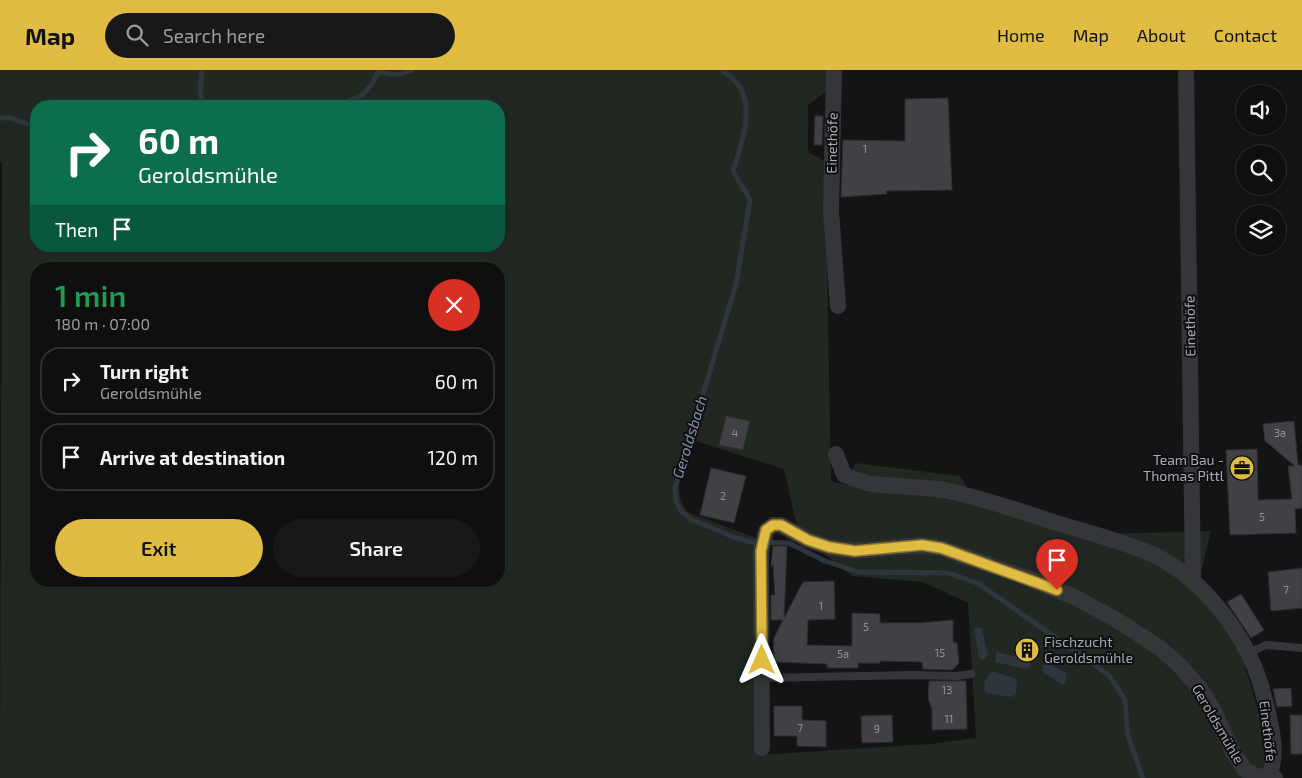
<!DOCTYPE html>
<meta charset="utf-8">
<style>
:root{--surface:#0f0f10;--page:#181819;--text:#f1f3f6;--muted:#9b9c9f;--line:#2f2f30;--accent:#e0bc42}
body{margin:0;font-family:"Exo 2",sans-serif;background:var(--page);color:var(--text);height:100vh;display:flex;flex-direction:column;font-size:19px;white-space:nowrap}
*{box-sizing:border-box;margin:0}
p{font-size:16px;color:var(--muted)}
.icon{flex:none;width:28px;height:28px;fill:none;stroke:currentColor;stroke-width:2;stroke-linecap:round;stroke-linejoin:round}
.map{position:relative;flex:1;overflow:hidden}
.panel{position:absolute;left:30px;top:192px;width:475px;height:325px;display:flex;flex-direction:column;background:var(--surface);border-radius:20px;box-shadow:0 1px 4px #0004,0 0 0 1px var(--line)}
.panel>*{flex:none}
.top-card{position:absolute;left:30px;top:30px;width:475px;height:152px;border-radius:20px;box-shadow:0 1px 4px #0004,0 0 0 1px var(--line);background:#0b6e4f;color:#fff;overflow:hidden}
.controls{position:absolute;left:1236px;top:15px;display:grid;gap:10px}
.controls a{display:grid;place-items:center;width:50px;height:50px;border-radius:50%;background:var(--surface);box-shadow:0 1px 4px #0004,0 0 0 1px var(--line);font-size:25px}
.pin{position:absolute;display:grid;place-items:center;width:42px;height:42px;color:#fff;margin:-51px -21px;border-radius:50% 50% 50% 0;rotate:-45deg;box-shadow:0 0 5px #0007}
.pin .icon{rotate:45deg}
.me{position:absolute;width:55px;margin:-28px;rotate:0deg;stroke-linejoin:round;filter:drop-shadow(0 0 4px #0008)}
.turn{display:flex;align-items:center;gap:18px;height:105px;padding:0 25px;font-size:22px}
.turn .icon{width:65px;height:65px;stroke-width:2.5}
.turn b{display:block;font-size:35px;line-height:42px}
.then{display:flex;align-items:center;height:48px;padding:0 25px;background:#0003;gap:10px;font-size:19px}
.round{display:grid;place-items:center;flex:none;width:52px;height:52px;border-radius:26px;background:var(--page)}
.summary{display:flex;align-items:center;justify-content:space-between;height:85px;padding:0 25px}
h1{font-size:30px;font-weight:600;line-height:38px;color:#1e9e55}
.button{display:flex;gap:10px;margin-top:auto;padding:10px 25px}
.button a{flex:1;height:58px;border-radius:30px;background:var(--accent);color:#111;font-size:20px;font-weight:600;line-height:58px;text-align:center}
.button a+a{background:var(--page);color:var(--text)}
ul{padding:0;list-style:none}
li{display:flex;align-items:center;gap:15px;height:68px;margin:0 10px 8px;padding:0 15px;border:2px solid var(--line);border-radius:20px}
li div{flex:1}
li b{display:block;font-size:19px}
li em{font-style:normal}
header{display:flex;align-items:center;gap:30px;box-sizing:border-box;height:70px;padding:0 25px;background:var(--accent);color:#111}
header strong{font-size:24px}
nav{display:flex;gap:28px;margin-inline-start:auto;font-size:18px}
.search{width:350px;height:45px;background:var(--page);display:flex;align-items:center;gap:12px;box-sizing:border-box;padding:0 18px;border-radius:28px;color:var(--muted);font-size:19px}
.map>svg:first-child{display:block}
.green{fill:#212822;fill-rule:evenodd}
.water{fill:#2e353d}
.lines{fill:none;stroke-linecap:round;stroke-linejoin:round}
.stream{stroke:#2e353d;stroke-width:5}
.building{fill:#414145;stroke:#2e2e31}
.service{stroke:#35363a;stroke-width:8}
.minor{stroke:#35363a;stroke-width:16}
.route-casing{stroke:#927a2b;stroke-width:12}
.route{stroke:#e0bc42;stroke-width:9}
.labels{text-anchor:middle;stroke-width:4;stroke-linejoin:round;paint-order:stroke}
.number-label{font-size:11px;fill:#8e9098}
.street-label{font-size:14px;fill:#a7aab4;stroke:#0f0f10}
.poi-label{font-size:14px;fill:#a7aab4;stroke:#0f0f10;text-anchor:end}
.water-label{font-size:15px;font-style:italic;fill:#8193ac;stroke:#0f0f10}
</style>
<header>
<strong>Map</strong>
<div class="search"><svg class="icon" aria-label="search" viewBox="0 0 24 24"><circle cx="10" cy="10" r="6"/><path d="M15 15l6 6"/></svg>Search here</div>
<nav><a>Home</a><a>Map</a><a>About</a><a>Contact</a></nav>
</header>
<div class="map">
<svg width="1302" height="708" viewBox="0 0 1302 708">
<rect width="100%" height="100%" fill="#141415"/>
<path class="green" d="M 0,0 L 826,0 L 828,3 L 827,21 L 808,35 L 808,82 L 825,91 L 831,411 L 849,416 L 855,393 L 960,406 L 968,419 L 1104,464 L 1211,461 L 1199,511 L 1243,589 L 1271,685 L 1268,708 L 0,708 L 2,93 L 0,92 ZM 36,36 L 499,36 L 499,176 L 36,176 ZM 36,199 L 499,199 L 499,511 L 36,511 ZM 693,370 L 784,399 L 798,462 L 852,506 L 923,512 L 968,533 L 976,668 L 930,674 L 757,685 L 756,468 L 687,442 L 680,427 L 679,414 Z"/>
<g class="water">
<path d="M 979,557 L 982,559 L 988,585 L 983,590 L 979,587 L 974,559 Z"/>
<path d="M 996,582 L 1032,590 L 1028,599 L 995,592 Z"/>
<path d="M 1046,592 L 1066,603 L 1066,613 L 1063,615 L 1044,603 L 1042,599 L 1044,593 Z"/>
<path d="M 992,601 L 1014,608 L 1017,611 L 1016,624 L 1011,627 L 986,623 L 984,620 L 985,611 Z"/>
</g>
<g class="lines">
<g class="stream">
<path d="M 202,0 L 200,23 L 204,36"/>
<path d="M 722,0 C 727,4 733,8 737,13 C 756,35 741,76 733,101 L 750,130 L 736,214 L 675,418 L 676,431 L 681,441 L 691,449 L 733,467 L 751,472 L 789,473 L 825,491 L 858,502 L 949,503 L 979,514 L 1109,605 L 1125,630 L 1128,666 L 1143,708"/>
<path d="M 330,36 C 357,29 366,29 378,2 L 397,5 L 412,0"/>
<path d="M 0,48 C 13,46 23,53 36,57"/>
</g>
</g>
<g class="building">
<path d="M 948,28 L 952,120 L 886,121 L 887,124 L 841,127 L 843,70 L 905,71 L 905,29 Z"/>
<path d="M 815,46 L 823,46 L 822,75 L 814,75 Z"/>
<path d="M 726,346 L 750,351 L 743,380 L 719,375 Z"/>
<path d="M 1294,351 L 1298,395 L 1302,395 L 1302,438 L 1295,439 L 1296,463 L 1230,465 L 1226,380 L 1257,379 L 1258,430 L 1292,429 L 1288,396 L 1295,396 L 1265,371 L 1263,354 Z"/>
<path d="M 711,398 L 746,406 L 734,453 L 700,445 Z"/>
<path d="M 773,476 L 787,476 L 784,548 L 803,512 L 834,511 L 835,549 L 808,550 L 807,575 L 852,576 L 852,543 L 880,544 L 880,553 L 920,553 L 953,550 L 953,572 L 957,573 L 959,593 L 952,600 L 923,599 L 922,592 L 880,591 L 880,593 L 858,593 L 858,598 L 827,598 L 827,594 L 773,592 L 774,568 L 783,550 L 771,550 L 771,525 L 775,525 L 773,495 L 771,496 Z"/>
<path d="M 1302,498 L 1302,538 L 1271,541 L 1268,502 Z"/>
<path d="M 1241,524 L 1264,560 L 1251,568 L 1227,532 Z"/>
<path d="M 1018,569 L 1038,573 L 1035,591 L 1015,588 Z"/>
<path d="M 929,611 L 966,611 L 967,659 L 932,660 L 932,639 L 928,628 Z"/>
<path d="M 1291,618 L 1292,636 L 1277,637 L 1273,619 Z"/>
<path d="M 774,636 L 802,636 L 802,650 L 826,651 L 826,677 L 797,676 L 797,666 L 774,666 Z"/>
<path d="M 892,645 L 893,672 L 862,673 L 861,646 Z"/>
<path d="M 1290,645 L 1302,645 L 1302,684 L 1291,684 Z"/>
</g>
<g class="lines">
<g class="service">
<path d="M 1249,583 L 1266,575 L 1302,578"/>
<path d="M 762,608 L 913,605 L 957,606 L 971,604"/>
</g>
<g class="minor">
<path d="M 834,0 L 831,141 L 838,236"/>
<path d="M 1186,0 L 1193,511"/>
<path d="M 836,384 L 844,405 C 853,408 863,413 873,414 C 897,417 920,416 944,420 C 983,428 1020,441 1057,453 C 1086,462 1118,470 1147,482 C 1201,504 1249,567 1263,623 C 1269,645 1280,685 1269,705 L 1275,708"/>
<path d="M 762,678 L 761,481 L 766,461 L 773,455 L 781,455 L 808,470 L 829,477 L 855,481 L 922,475 L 941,478 L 1027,508 L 1072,526 L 1115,549 L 1160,578 L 1179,595 L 1199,617 L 1212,637 L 1234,684 L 1245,700 L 1256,706 L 1264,707 L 1269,705"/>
</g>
</g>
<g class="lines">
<defs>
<path id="route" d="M 762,590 L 761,481 L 766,460 L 773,455 L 781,455 L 808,470 L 829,477 L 855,481 L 922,475 L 941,478 L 1057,520"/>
</defs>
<use href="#route" class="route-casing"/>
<use href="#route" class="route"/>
</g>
<defs>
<symbol id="office-disc" viewBox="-11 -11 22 22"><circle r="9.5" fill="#e0bc42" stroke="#0f0f10"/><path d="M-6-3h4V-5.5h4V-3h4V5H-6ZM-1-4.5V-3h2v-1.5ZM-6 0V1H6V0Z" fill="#111"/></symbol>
<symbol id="building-disc" viewBox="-11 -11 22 22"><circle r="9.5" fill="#e0bc42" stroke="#0f0f10"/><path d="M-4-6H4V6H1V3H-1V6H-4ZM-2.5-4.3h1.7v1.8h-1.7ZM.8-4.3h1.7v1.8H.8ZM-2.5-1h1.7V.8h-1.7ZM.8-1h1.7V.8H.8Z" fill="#111"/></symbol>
</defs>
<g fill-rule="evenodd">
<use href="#office-disc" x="1228" y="384" width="28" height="28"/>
<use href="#building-disc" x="1013" y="566" width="28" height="28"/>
</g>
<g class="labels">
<g class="number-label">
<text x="865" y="83">1</text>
<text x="735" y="367">4</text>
<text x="1280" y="367">3a</text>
<text x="723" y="430">2</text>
<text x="1262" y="451">5</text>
<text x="1286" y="524">7</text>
<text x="821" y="540">1</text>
<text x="866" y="561">5</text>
<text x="940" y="587">15</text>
<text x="843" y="588">5a</text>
<text x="947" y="624">13</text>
<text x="949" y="653">11</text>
<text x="800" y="662">7</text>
<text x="877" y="663">9</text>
</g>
<g class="street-label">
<text transform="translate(832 73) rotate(-89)" y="5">Einethöfe</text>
<text transform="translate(1190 256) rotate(-91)" y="5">Einethöfe</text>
<text transform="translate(1218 654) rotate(60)" y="5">Geroldsmühle</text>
<text transform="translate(1268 661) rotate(83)" y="5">Einethöfe</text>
</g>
<g class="poi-label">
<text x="1224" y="395">Team Bau -<tspan x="1224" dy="16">Thomas Pittl</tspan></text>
<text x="1044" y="577" text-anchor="start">Fischzucht<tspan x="1044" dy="16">Geroldsmühle</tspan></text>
</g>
<g class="water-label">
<text transform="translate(690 367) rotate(-73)" y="5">Geroldsbach</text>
</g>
</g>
</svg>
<div class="controls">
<a><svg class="icon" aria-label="sound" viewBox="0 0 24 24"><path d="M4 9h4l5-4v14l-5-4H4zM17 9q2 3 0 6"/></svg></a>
<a><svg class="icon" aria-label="search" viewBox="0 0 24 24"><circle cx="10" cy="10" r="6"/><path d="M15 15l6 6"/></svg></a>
<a><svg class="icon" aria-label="layers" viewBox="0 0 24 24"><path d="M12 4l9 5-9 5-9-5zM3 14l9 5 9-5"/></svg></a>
</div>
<div class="pin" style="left:1057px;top:520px;background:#d93025"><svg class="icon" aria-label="arrive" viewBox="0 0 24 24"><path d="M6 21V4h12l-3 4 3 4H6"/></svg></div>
<svg class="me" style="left:762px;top:590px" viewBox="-20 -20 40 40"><path d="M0-17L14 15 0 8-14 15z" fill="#e0bc42" stroke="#fff" stroke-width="4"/></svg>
<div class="top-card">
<div class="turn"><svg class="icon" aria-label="right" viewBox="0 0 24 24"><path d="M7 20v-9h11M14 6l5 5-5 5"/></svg><div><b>60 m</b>Geroldsmühle</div></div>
<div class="then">Then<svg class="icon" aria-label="arrive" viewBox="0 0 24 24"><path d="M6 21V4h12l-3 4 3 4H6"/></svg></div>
</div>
<section class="panel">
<div class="summary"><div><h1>1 min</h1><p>180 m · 07:00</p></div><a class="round" style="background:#d93025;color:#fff"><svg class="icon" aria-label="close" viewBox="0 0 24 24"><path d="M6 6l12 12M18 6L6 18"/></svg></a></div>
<ul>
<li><svg class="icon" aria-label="right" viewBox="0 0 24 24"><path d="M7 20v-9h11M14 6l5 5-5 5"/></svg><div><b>Turn right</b><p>Geroldsmühle</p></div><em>60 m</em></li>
<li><svg class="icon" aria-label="arrive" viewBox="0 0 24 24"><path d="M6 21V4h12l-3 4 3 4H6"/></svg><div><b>Arrive at destination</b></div><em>120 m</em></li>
</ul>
<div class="button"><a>Exit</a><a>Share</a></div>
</section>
</div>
